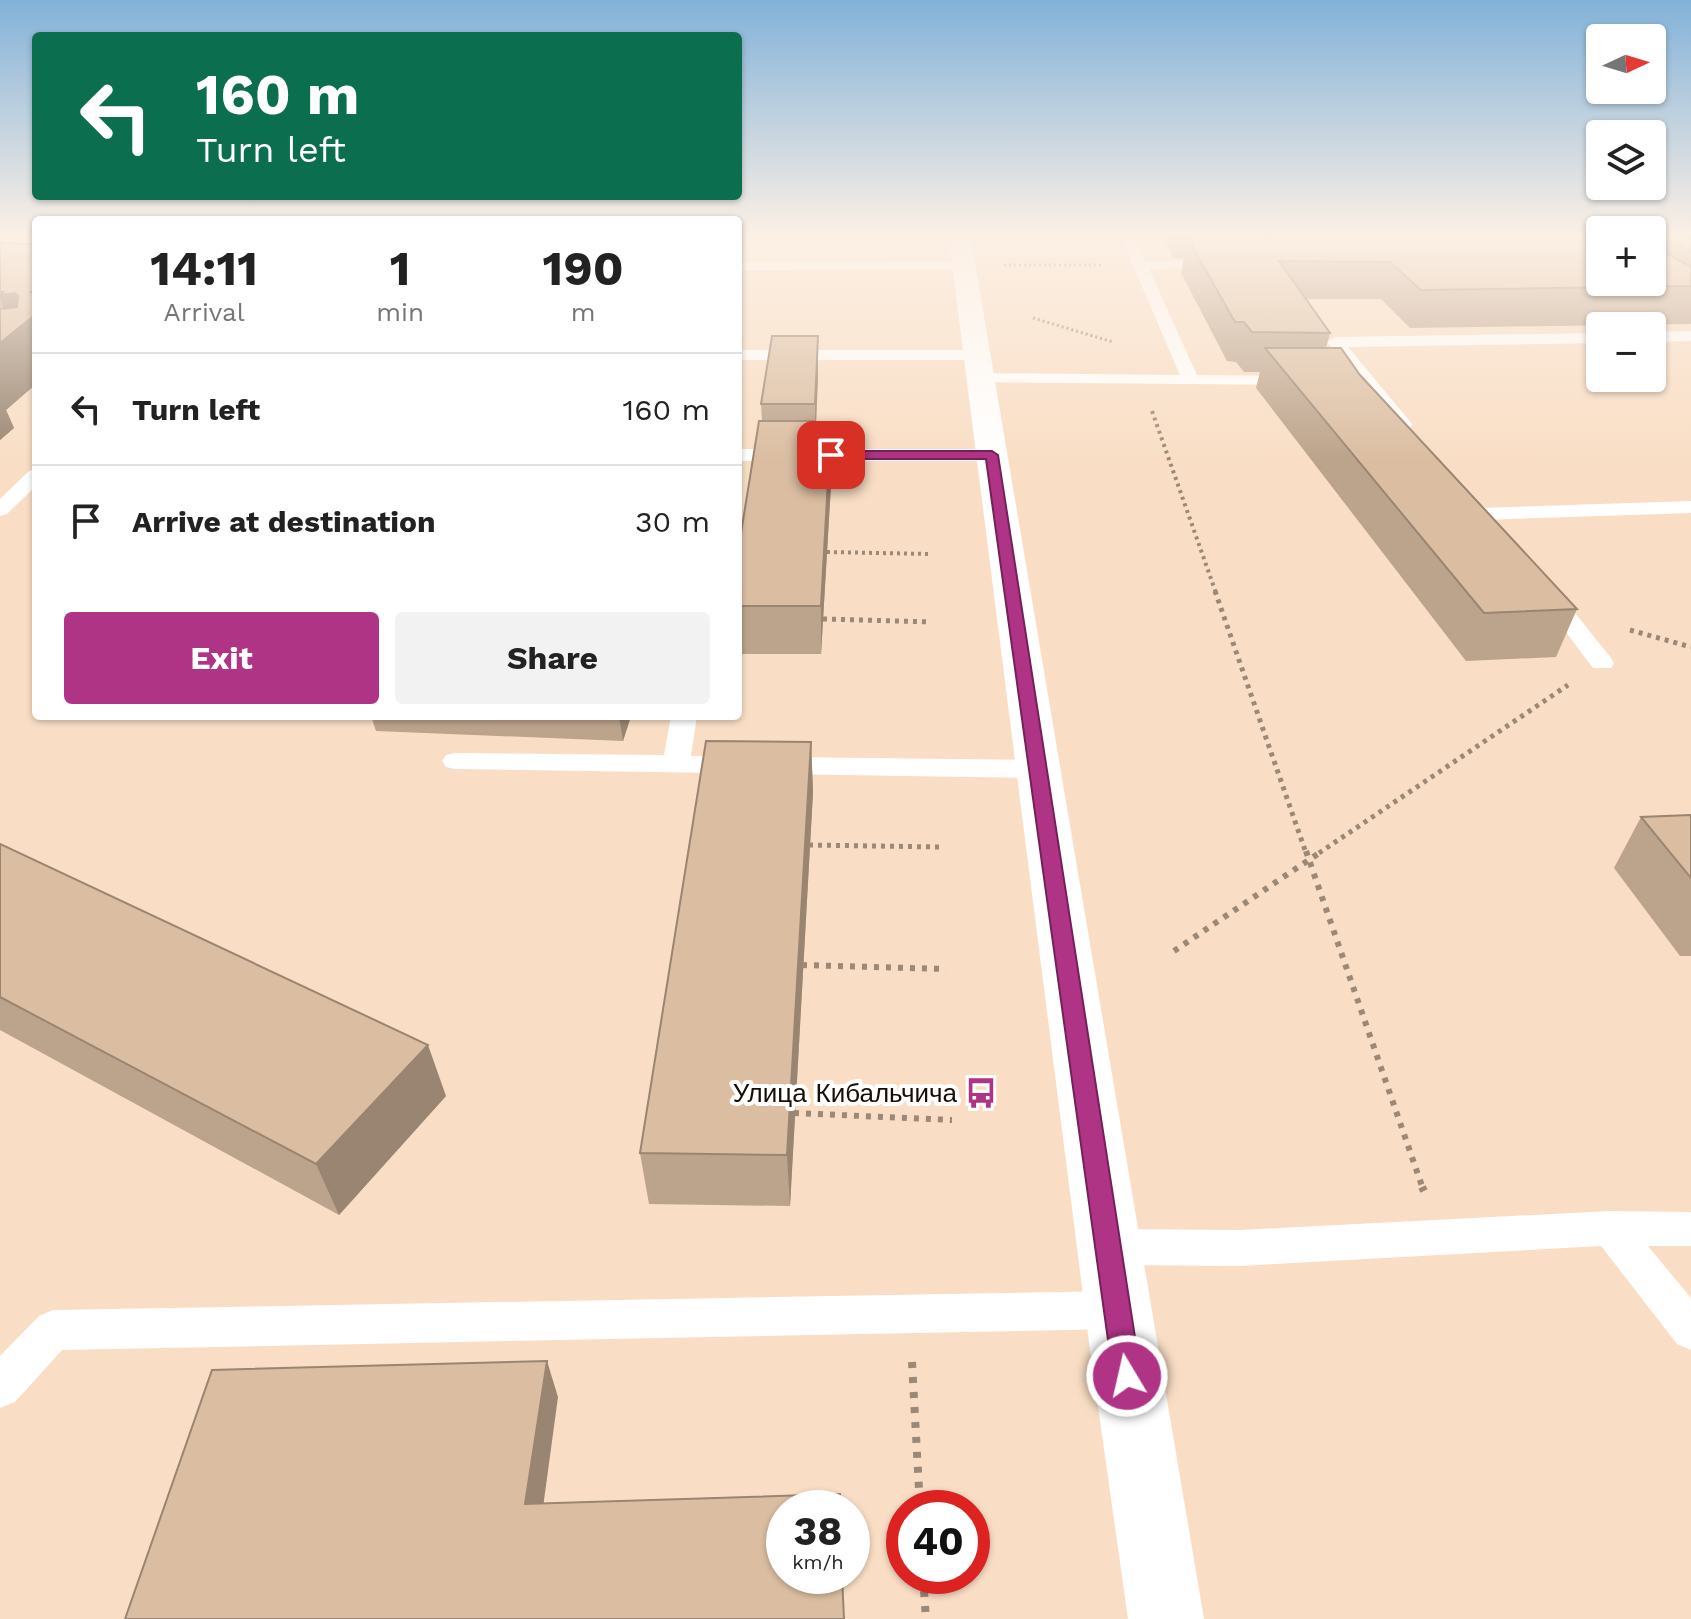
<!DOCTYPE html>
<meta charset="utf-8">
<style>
:root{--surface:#fff;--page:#f2f2f2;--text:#222;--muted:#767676;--line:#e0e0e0;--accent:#b03486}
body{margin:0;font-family:"Work Sans",sans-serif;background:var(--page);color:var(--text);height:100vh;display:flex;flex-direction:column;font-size:30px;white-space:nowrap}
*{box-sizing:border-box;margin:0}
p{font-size:26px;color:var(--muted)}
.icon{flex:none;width:44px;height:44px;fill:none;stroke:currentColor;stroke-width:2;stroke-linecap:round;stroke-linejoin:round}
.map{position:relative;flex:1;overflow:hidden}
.side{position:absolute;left:32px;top:216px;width:710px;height:504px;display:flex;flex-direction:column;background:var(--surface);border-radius:8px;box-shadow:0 2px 6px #0004}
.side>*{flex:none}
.guide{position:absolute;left:32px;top:32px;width:710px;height:168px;border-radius:8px;box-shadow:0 2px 6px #0004;background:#0b6e4f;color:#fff;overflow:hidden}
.needle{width:52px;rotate:86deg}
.tools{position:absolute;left:1586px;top:24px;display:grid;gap:16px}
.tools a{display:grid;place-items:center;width:80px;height:80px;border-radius:8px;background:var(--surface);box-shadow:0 2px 6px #0004;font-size:40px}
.speed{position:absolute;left:766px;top:1490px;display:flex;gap:16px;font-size:40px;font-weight:700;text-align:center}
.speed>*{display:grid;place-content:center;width:104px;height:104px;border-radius:50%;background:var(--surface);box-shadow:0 2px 6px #0004;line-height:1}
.speed small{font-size:20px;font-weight:400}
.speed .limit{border:12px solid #d22;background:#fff;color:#111}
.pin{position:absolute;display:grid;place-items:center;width:68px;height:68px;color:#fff;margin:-34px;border-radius:16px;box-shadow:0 4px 12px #0006}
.me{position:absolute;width:88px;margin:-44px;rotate:351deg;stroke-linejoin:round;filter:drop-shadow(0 0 6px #0008)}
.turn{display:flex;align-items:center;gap:28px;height:168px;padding:0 32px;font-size:36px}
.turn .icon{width:104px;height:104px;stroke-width:2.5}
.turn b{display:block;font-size:56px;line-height:68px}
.eta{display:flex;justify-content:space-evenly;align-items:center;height:136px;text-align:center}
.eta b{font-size:48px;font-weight:700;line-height:56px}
.button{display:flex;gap:16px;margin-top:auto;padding:16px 32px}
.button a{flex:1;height:92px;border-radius:8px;background:var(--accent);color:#fff;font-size:32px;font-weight:700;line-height:92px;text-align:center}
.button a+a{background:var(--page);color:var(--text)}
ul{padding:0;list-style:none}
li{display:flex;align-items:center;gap:24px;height:112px;padding:0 32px;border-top:2px solid var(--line)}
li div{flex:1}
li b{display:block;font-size:30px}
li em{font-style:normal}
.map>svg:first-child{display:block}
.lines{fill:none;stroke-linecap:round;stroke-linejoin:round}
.path-far4{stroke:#9b8876;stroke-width:3;stroke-dasharray:2 3;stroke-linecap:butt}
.path-far3{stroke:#9b8876;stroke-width:4;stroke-dasharray:3 4;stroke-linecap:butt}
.path-far2{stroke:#9b8876;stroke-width:5;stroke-dasharray:4 5;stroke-linecap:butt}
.path-far1{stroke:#9b8876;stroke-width:6;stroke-dasharray:5 7;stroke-linecap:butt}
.path{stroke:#9b8876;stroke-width:8;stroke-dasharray:6 9;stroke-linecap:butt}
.service{fill:#fff;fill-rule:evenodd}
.tertiary{fill:#fff;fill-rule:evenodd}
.wall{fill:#bca38b}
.shaded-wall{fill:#998571}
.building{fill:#dbbea2;stroke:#998571;stroke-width:2}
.route{fill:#b03486;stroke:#722257;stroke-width:2}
.labels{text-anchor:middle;stroke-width:8;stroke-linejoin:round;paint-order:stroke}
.near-poi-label{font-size:26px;fill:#160e06;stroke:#fff;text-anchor:end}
</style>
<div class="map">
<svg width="1691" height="1619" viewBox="0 0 1691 1619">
<rect width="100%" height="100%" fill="#f9dec5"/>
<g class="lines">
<g class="path-far4">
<path d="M 1004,265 L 1102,265"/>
<path d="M 1033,318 L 1113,342"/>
</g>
<g class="path-far3">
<path d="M 1152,411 L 1216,593"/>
<path d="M 827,552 L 929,554"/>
</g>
<g class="path-far2">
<path d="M 1215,591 L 1306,853"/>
<path d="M 823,619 L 931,622"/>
<path d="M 1630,630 L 1691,647"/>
<path d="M 809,845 L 941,847"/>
<path d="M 1319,853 L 1568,685"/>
</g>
<g class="path-far1">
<path d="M 1306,851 L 1423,1189"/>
<path d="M 1174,951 L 1322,851"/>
<path d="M 802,965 L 946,969"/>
<path d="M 794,1113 L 952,1120"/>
</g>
<g class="path">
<path d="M 1422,1187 L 1424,1191"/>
<path d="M 912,1362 L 920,1508"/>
<path d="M 923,1576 L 926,1619"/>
</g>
<g class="service">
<path d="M 1119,233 L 1133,233 L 1145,261 L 1219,260 L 1226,264 L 1219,268 L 1149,269 L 1197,375 L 1293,376 L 1302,381 L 1299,385 L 974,382 L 974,374 L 980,373 L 1180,375 Z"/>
<path d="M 738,262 L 963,261 L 970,265 L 963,269 L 738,270 Z"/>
<path d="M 1691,331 L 1691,341 L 1652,342 L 1652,332 Z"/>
<path d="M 1600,333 L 1600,343 L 1348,347 L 1413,425 L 1404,431 L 1397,429 L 1327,342 L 1335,337 Z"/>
<path d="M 738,350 L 977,350 L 985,355 L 977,360 L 738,360 Z"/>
<path d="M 738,449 L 992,449 L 1002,455 L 992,461 L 738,461 Z"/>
<path d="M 36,469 L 36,486 L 7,514 L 0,516 L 0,499 L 29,471 Z"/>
<path d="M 1691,501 L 1691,513 L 1481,520 L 1471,514 L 1481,508 Z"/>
<path d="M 1548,587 L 1556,589 L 1611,658 L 1614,663 L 1611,668 L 1593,668 L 1537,594 Z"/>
<path d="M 671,716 L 697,716 L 691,756 L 1038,760 L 1048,763 L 1051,769 L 1048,775 L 1038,778 L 455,769 L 446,767 L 442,761 L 446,755 L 455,753 L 664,755 Z"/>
<path d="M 1610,1211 L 1691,1212 L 1691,1246 L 1648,1246 L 1691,1298 L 1691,1350 L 1677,1344 L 1601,1246 L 1240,1266 L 1107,1265 L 1093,1260 L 1088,1247 L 1093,1234 L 1107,1229 L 1240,1230 Z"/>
<path d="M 1117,1291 L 1131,1296 L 1137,1310 L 1131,1324 L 1117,1329 L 62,1350 L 15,1402 L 0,1408 L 0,1356 L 39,1316 L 53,1310 Z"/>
</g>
<path class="tertiary" d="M 948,233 L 970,233 L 1204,1619 L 1128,1619 L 1090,1350 Z"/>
</g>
<g class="wall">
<path d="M 1161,233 L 1600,233 L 1600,282 L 1652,233 L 1691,233 L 1691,324 L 1410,328 L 1381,299 L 1306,299 L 1330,333 L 1326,348 L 1360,375 L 1577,609 L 1556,657 L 1466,661 L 1256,388 L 1260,372 L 1244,372 L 1236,362 L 1227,361 L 1181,273 L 1184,258 L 1174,258 Z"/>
<path d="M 0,243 L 36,244 L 36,384 L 6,410 L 14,428 L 0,440 Z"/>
<path d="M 818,376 L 816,425 L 831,425 L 832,468 L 821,654 L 738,654 L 738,552 L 762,421 L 761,404 Z"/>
<path d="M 371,716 L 631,716 L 623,741 L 376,731 Z"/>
<path d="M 811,742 L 813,792 L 790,1206 L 649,1204 L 640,1153 Z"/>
<path d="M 1691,815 L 1691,956 L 1680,956 L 1614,868 L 1641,817 Z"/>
<path d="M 0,844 L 446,1096 L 339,1215 L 0,1030 Z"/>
</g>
<g class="shaded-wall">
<path d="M 15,293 L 27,322 L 36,314 L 36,384 L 6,410 L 14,428 L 0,440 L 0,343 L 14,332 L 0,299 L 0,295 Z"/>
<path d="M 818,336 L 818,376 L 815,446 L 815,404 Z"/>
<path d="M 831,425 L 832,468 L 821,654 L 821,606 Z"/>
<path d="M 619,716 L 631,716 L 623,741 Z"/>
<path d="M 811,742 L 813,792 L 790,1206 L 787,1155 Z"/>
<path d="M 428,1045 L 446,1096 L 339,1215 L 316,1164 Z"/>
<path d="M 547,1361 L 558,1397 L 539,1537 L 525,1504 Z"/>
</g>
<g class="building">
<path d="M 1652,233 L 1691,233 L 1691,252 L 1668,239 L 1660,250 L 1691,267 L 1691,286 L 1421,290 L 1390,262 L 1279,261 L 1330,333 L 1252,332 L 1244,322 L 1235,322 L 1187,237 L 1600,234 L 1600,282 L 1652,282 Z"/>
<path d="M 0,243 L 36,244 L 36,292 L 31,292 L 36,298 L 36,314 L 0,343 L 0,309 L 17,307 L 18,296 L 15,293 L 0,295 L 3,292 L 0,292 Z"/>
<path d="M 772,336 L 818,336 L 815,404 L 761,404 Z"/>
<path d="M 1265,348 L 1341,348 L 1360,375 L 1577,609 L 1484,613 Z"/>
<path d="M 759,421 L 814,421 L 814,425 L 831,425 L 821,606 L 738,606 L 738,552 Z"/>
<path d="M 706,741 L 811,742 L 787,1155 L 640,1153 Z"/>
<path d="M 1691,815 L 1691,878 L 1641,817 Z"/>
<path d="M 0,844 L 428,1045 L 316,1164 L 0,997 Z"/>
<path d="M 547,1361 L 525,1504 L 840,1494 L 841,1508 L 784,1508 L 784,1576 L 842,1576 L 844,1619 L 125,1619 L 212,1370 Z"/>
</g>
<linearGradient id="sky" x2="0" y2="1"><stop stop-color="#82b2d9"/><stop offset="0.51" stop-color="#fcf0e5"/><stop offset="1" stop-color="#fcf0e5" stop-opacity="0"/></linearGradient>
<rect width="1691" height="460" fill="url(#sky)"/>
<path class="route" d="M 992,451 L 998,455 L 1141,1376 L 1137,1386 L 1127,1390 L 1117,1386 L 1113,1376 L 986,459 L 831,459 L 825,455 L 831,451 Z"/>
<defs>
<symbol id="bus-bare" viewBox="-9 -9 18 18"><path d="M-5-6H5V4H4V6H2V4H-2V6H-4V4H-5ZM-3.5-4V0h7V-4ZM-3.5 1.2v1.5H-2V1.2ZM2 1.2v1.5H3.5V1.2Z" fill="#b03486" stroke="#fff" stroke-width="2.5" paint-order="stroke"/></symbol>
</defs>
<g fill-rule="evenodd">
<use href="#bus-bare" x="959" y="1071" width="44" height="44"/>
</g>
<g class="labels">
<g class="near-poi-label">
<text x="957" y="1102">Улица Кибальчича</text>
</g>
</g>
</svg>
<div class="tools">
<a><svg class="needle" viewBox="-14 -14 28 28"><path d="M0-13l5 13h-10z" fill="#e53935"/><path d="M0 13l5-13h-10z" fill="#767676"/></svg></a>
<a><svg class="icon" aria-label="layers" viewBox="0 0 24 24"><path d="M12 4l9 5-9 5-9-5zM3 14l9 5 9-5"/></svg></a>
<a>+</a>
<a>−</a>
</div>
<div class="speed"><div>38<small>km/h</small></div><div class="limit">40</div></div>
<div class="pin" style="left:831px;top:455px;background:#d93025"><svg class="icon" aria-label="arrive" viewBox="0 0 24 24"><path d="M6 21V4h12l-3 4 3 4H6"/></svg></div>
<svg class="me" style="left:1127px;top:1376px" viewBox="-20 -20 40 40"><circle r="17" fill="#b03486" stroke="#fff" stroke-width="3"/><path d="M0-11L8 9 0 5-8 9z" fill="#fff"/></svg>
<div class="guide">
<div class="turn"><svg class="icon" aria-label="left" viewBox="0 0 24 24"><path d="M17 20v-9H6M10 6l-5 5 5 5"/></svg><div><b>160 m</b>Turn left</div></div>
</div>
<section class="side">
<div class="eta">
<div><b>14:11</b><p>Arrival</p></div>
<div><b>1</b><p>min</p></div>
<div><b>190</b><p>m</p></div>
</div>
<ul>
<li><svg class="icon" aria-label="left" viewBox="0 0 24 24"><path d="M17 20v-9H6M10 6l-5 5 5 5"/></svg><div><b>Turn left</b></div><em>160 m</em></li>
<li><svg class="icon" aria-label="arrive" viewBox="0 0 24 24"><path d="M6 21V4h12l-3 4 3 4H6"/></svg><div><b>Arrive at destination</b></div><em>30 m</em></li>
</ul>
<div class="button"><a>Exit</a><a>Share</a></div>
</section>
</div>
